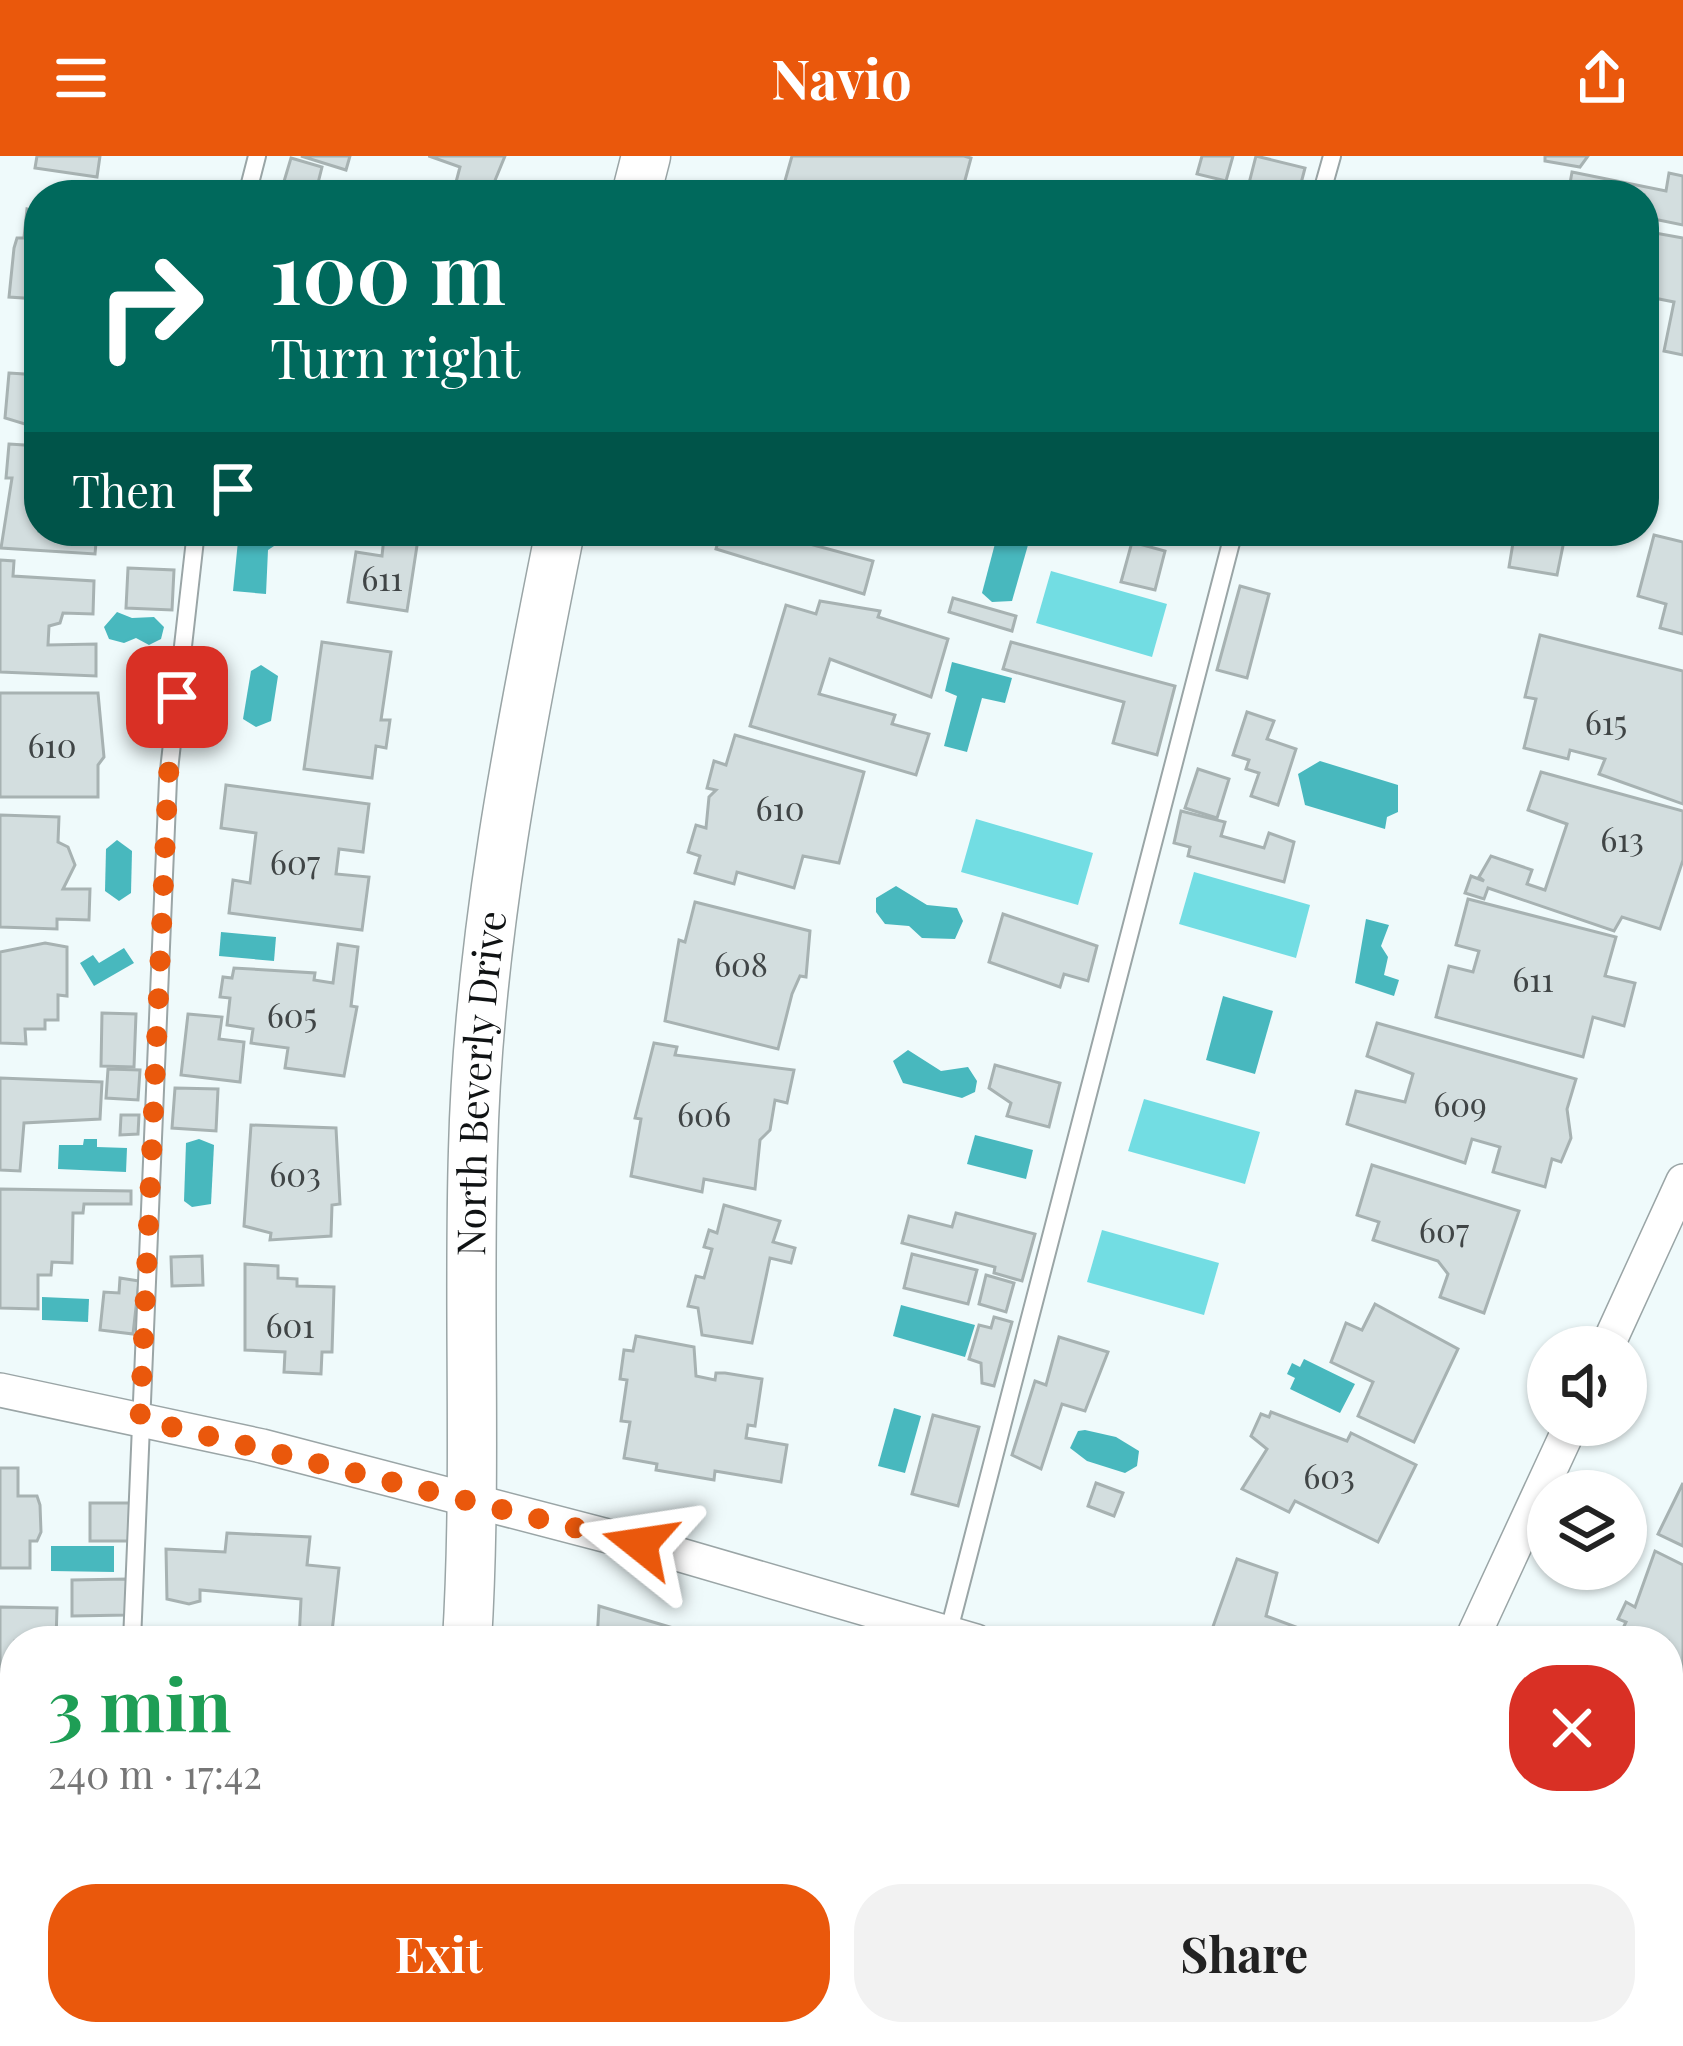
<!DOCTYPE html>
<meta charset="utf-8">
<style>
:root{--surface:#fff;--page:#f2f2f2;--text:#222;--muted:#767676;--accent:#ea580c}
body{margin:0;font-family:"Playfair Display",serif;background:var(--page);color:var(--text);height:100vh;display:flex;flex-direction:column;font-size:45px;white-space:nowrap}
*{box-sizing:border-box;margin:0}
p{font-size:39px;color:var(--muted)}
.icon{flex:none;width:66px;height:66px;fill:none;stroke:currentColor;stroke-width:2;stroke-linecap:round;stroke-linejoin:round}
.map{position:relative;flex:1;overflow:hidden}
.details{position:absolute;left:0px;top:1470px;width:1683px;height:420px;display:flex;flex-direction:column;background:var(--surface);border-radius:48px 48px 0 0;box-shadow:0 3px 9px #0004}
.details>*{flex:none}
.hud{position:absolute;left:24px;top:24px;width:1635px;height:366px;border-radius:48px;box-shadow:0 3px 9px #0004;background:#00695c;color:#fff;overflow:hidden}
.controls{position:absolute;left:1527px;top:1170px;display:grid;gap:24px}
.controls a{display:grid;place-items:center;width:120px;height:120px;border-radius:50%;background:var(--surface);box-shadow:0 3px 9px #0004;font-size:60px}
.pin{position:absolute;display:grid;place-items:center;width:102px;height:102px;color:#fff;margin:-51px;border-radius:24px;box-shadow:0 6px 18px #0006}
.me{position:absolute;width:132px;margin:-66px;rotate:285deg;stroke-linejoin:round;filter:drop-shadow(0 0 9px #0008)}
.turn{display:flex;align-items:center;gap:42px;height:252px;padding:0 48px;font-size:54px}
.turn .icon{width:156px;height:156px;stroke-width:2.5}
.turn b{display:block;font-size:84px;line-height:102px}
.then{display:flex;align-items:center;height:114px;padding:0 48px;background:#0003;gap:24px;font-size:45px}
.round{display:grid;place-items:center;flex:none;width:126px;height:126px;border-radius:48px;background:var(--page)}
.overview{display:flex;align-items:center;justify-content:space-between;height:204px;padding:0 48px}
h1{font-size:72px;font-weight:700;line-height:90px;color:#1e9e55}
.primary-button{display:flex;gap:24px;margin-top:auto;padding:24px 48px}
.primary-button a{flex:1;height:138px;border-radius:48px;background:var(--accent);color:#fff;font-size:48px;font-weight:700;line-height:138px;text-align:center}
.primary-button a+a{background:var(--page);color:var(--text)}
header{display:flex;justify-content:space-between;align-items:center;height:156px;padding:0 48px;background:var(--accent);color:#fff;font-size:54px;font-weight:700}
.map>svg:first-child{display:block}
.green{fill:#72dde3}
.water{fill:#48b8be}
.building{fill:#d3dedf;stroke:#a7b2b2;stroke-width:3}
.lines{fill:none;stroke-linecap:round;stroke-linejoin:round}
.lane-casing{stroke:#9aa5a6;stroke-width:20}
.street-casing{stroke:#9aa5a6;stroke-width:36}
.secondary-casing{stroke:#9aa5a6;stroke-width:51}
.lane{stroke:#fff;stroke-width:16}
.street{stroke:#fff;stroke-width:33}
.secondary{stroke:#fff;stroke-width:48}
.route{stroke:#ea580c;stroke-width:21;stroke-dasharray:0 37.8}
.labels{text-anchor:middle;stroke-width:12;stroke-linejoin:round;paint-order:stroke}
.number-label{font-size:33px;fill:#404546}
.street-label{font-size:39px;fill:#0f1213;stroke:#fff}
</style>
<header><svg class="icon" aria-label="menu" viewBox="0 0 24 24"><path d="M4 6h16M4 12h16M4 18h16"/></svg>Navio<svg class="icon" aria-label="share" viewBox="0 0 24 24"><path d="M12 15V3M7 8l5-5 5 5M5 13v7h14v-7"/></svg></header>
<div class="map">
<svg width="1683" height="1890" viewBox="0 0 1683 1890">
<rect width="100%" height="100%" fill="#effafb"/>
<g class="green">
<path d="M 1051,415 L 1167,448 L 1152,501 L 1036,467 Z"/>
<path d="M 976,663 L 1093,697 L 1078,749 L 961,716 Z"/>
<path d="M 1194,716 L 1310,749 L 1296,802 L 1179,768 Z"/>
<path d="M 1144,943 L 1260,976 L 1245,1028 L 1128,995 Z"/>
<path d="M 1102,1074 L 1219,1107 L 1204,1159 L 1087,1126 Z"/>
</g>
<g class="water">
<path d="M 239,375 L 277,376 L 277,388 L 268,394 L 266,438 L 233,435 Z"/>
<path d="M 1016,378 L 1028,389 L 1012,445 L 992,446 L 982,437 L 997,380 Z"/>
<path d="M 117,456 L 132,462 L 154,461 L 164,471 L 161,483 L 149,489 L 136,482 L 124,487 L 109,483 L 104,471 Z"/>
<path d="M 952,506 L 1012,522 L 1005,547 L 982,542 L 967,596 L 944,590 L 957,540 L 945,535 Z"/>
<path d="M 261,509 L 278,520 L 271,565 L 256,571 L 243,563 L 251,515 Z"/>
<path d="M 1320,605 L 1398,629 L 1398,656 L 1387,661 L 1385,673 L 1305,649 L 1298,618 Z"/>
<path d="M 117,684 L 132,695 L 131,737 L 119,745 L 105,735 L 106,693 Z"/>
<path d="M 896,730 L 927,749 L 957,752 L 963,765 L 955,783 L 922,782 L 909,770 L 885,768 L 876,756 L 876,742 Z"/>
<path d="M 1366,763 L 1389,769 L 1381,790 L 1388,801 L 1384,819 L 1399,824 L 1394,840 L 1355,827 Z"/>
<path d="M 221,776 L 276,781 L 274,805 L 219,800 Z"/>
<path d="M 124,792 L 134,807 L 94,830 L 80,807 L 93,799 L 99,807 Z"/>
<path d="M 1223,840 L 1273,855 L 1255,918 L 1206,904 Z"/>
<path d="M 908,894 L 941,915 L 968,911 L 977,925 L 975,936 L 962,942 L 903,927 L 893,905 Z"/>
<path d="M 975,979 L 1033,994 L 1026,1023 L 967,1008 Z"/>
<path d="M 84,983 L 97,983 L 97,991 L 127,992 L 126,1016 L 58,1013 L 59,989 L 83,989 Z"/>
<path d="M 199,983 L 214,989 L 211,1048 L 192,1051 L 184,1045 L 186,987 Z"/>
<path d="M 42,1141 L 89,1143 L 88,1166 L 42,1164 Z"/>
<path d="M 901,1149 L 975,1169 L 965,1201 L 893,1180 Z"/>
<path d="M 1304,1203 L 1355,1228 L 1340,1257 L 1290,1233 L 1295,1222 L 1287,1218 L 1292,1207 L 1300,1211 Z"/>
<path d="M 894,1252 L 921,1260 L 905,1317 L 878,1310 Z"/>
<path d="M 1085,1274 L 1116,1281 L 1139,1295 L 1137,1310 L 1125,1317 L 1087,1305 L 1070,1292 L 1078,1275 Z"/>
<path d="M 51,1390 L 114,1390 L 114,1416 L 51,1415 Z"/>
</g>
<g class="building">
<path d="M 37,0 L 100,0 L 97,21 L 35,12 Z"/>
<path d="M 301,0 L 350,0 L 346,14 Z"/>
<path d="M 429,0 L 428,0 L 505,0 L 489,39 L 455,30 L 460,11 Z"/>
<path d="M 792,0 L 964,0 L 971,2 L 961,39 L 781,39 Z"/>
<path d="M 1202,0 L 1233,0 L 1226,25 L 1197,18 Z"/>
<path d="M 1256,0 L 1305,12 L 1298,39 L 1246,39 Z"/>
<path d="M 1545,0 L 1588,0 L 1580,11 L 1545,5 Z"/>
<path d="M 291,2 L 322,11 L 315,39 L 282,32 Z"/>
<path d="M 1572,16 L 1666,35 L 1669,17 L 1683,20 L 1683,69 L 1644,61 L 1644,39 L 1568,39 Z"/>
<path d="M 27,53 L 39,57 L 39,152 L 38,143 L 9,141 L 14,92 L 17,82 L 24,82 Z"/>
<path d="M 1644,75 L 1683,82 L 1683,199 L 1664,195 L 1674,146 L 1644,140 Z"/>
<path d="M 9,217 L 39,219 L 38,272 L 5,262 Z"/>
<path d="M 9,288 L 39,290 L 39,375 L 97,375 L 95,398 L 1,392 L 12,322 L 6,322 Z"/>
<path d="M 365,375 L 411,375 L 410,382 L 418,383 L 407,455 L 348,446 L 356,396 L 382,400 L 384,381 Z"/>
<path d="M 721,375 L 801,375 L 795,384 L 873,405 L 864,438 L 716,393 Z"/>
<path d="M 1515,375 L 1566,375 L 1557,419 L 1509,411 Z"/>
<path d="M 1654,379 L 1683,386 L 1683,478 L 1660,472 L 1666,448 L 1638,440 Z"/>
<path d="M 1132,386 L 1165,395 L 1155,434 L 1121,426 Z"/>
<path d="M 0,404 L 14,405 L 13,420 L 94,425 L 93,458 L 63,457 L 60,467 L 49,470 L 48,489 L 96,488 L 96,520 L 0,516 Z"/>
<path d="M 128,412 L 174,414 L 172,454 L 126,452 Z"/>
<path d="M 1240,430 L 1269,438 L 1247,522 L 1217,514 Z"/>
<path d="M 953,442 L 1016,460 L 1012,475 L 949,456 Z"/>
<path d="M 820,445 L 880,455 L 878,461 L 948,483 L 931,541 L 830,503 L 819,538 L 895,559 L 892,568 L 929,578 L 916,619 L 750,570 L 786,449 L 816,458 Z"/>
<path d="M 1540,479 L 1683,515 L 1683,648 L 1599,618 L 1605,603 L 1570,594 L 1568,603 L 1524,592 L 1536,543 L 1525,541 Z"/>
<path d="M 322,486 L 391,496 L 381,564 L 390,564 L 386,592 L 376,590 L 372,622 L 304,613 Z"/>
<path d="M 1011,486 L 1175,530 L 1157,599 L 1113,587 L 1124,546 L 1003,513 Z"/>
<path d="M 0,537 L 98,537 L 104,601 L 98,609 L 98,641 L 0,641 Z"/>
<path d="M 133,545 L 163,545 L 163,565 L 134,567 Z"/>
<path d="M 1247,556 L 1274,565 L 1267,583 L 1296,593 L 1278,649 L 1251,640 L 1259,617 L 1246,613 L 1249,604 L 1233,599 Z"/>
<path d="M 735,579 L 864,616 L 839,707 L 803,700 L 794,732 L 737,716 L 734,728 L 695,717 L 700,700 L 688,696 L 696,669 L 706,672 L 709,641 L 716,634 L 707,632 L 714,605 L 726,609 Z"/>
<path d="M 1198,613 L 1229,623 L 1217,662 L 1185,652 Z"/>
<path d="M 1541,616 L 1683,655 L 1683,704 L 1660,773 L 1622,761 L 1614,775 L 1488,732 L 1484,743 L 1465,737 L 1471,720 L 1484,725 L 1479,721 L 1491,700 L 1532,714 L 1527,728 L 1545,734 L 1567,668 L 1528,654 Z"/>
<path d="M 226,629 L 369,648 L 363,696 L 339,693 L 336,718 L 369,721 L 362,774 L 229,757 L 233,724 L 250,727 L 256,677 L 221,672 Z"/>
<path d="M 1181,655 L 1225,666 L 1221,680 L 1264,692 L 1269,677 L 1294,686 L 1284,726 L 1188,700 L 1190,691 L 1174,687 Z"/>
<path d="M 0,659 L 59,661 L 58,686 L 68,691 L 75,709 L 63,733 L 90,733 L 89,764 L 57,763 L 57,773 L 0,771 Z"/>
<path d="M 1468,743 L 1616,781 L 1605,820 L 1635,827 L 1624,870 L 1593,861 L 1583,901 L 1436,861 L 1449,810 L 1473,816 L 1479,795 L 1456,789 Z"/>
<path d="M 695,746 L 810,775 L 806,821 L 800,820 L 792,838 L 778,893 L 665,865 L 679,784 L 685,786 Z"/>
<path d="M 1003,758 L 1097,790 L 1088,825 L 1064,818 L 1060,831 L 989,806 Z"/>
<path d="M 45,787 L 67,791 L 67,840 L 58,839 L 58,864 L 45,864 L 45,873 L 25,873 L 26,888 L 0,887 L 0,796 Z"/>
<path d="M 338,788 L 358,791 L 351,850 L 357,851 L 344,920 L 285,912 L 288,892 L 251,887 L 253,873 L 227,869 L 230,842 L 220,841 L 223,821 L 232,822 L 234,812 L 315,817 L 314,824 L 333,827 Z"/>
<path d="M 102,857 L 136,858 L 134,911 L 101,910 Z"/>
<path d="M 188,858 L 222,861 L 219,883 L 244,886 L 240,926 L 181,919 Z"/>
<path d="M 1377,867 L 1576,923 L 1567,953 L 1571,982 L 1561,1006 L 1552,1003 L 1545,1031 L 1493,1016 L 1500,991 L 1472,983 L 1465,1007 L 1347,968 L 1356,935 L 1405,946 L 1413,918 L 1367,900 Z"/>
<path d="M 654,887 L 677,891 L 675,899 L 794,914 L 787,947 L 775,944 L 770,974 L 760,984 L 755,1033 L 704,1023 L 702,1036 L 631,1020 L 641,963 L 635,962 Z"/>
<path d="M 995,909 L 1060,927 L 1049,971 L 1007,960 L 1011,947 L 989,932 Z"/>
<path d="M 108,913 L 140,914 L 138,944 L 106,942 Z"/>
<path d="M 0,922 L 102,926 L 100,963 L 24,967 L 20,1015 L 0,1014 Z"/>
<path d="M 175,932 L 218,933 L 216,975 L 172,972 Z"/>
<path d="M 121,959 L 139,959 L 138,978 L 120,979 Z"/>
<path d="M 251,969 L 336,972 L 340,1048 L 332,1049 L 331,1080 L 270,1084 L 271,1077 L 244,1070 Z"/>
<path d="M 1372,1009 L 1519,1055 L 1484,1157 L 1440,1141 L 1448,1118 L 1438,1105 L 1373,1084 L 1379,1066 L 1357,1059 Z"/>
<path d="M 0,1033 L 131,1035 L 131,1048 L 84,1048 L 83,1057 L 73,1057 L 72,1107 L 52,1106 L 51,1119 L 38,1119 L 38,1153 L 0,1152 Z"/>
<path d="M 724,1049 L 780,1065 L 773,1086 L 795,1092 L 791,1107 L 770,1102 L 752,1187 L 702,1179 L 698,1152 L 688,1150 L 696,1120 L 704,1122 L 712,1093 L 704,1091 L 709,1074 L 717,1077 Z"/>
<path d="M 956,1057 L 1035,1078 L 1022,1125 L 994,1117 L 995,1111 L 902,1087 L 909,1060 L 952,1071 Z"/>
<path d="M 912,1098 L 977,1114 L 968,1148 L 904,1132 Z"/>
<path d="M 202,1100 L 203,1129 L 172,1130 L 171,1101 Z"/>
<path d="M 245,1108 L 278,1110 L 278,1122 L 297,1123 L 297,1130 L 334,1131 L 332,1196 L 322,1196 L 321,1218 L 284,1216 L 285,1196 L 245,1194 Z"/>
<path d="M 986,1119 L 1014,1127 L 1006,1156 L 979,1148 Z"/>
<path d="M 120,1122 L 139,1125 L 133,1178 L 100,1174 L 104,1136 L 119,1137 Z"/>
<path d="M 1375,1148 L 1458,1193 L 1414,1286 L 1358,1260 L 1373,1226 L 1331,1206 L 1346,1167 L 1362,1174 Z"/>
<path d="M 994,1161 L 1012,1166 L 994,1230 L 982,1227 L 981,1207 L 969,1203 L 979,1169 L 991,1172 Z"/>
<path d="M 636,1180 L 694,1191 L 696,1220 L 715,1224 L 716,1217 L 725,1217 L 762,1223 L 755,1270 L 748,1269 L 746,1282 L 787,1289 L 781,1326 L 715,1315 L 714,1324 L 656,1314 L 657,1308 L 624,1302 L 630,1266 L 621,1265 L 627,1224 L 620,1223 L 624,1194 L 633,1195 Z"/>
<path d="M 1059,1181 L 1108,1196 L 1085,1255 L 1062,1248 L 1041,1313 L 1012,1299 L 1035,1225 L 1046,1229 Z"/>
<path d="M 1271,1256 L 1347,1285 L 1351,1277 L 1416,1309 L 1378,1386 L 1295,1345 L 1289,1356 L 1242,1333 L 1267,1293 L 1251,1280 L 1261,1258 L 1269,1261 Z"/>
<path d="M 933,1259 L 979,1271 L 958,1350 L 912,1338 Z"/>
<path d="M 0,1312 L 18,1312 L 18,1340 L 37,1340 L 40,1349 L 41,1376 L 37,1385 L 30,1385 L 30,1412 L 0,1412 Z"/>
<path d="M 1096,1327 L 1123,1337 L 1114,1360 L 1088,1350 Z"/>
<path d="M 1683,1327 L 1683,1390 L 1658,1378 Z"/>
<path d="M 90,1347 L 132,1347 L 131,1385 L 90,1385 Z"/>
<path d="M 227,1377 L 310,1381 L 307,1409 L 339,1412 L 331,1485 L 299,1485 L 301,1443 L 200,1434 L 200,1445 L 189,1448 L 167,1443 L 166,1393 L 225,1396 Z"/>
<path d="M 1655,1395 L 1683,1409 L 1683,1514 L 1671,1539 L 1668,1485 L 1617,1485 L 1626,1466 L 1618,1463 L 1626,1446 L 1635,1451 Z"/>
<path d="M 1237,1403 L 1277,1417 L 1266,1460 L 1315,1478 L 1312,1485 L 1226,1485 L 1210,1479 Z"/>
<path d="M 127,1423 L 127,1459 L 72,1460 L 72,1424 Z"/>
<path d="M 599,1450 L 717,1485 L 597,1485 Z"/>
<path d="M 0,1451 L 57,1452 L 56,1485 L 15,1485 L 15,1527 L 0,1527 Z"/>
<rect x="0" y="1558" width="15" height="94"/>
<path d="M 0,1686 L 15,1687 L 15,1808 L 0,1807 Z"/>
<path d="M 0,1832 L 15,1834 L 15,1875 L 47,1875 L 46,1890 L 0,1890 Z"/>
<path d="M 195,1875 L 303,1875 L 301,1890 L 192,1890 Z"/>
<path d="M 599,1875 L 642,1875 L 634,1876 L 631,1890 L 596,1886 Z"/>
<path d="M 771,1875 L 821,1875 L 817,1890 L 760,1890 Z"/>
<path d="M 1099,1875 L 1144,1875 L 1137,1890 Z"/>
<path d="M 1458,1875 L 1539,1875 L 1531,1890 L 1506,1890 L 1486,1880 L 1481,1890 L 1472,1890 L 1455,1881 Z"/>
</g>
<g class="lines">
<defs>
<g id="lane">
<path d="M 247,39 L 257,0"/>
<path d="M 1321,39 L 1332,0"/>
<path d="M 948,1478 L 1234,375"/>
<path d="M 132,1485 L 168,623 L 196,375"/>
<path d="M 1668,1859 L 1683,1830"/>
<path d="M 117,1890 L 118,1875"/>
<path d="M 833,1890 L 837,1875"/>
<path d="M 1653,1890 L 1660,1875"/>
</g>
<g id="street">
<path d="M 1607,1191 L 1683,1025"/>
<path d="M 0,1234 L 262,1290 L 677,1398 L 976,1485"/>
<path d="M 1471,1485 L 1571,1269"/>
<path d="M 1668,1769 L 1683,1776"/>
<path d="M 1274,1890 L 1281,1875"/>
</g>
<g id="secondary">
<path d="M 636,39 L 646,0"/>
<path id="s1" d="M 467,1485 C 477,1321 468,1159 473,995 C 478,787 519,578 560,375"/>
<path d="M 433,1890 L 436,1875"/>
</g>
</defs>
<use href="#lane" class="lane-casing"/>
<use href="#street" class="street-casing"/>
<use href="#secondary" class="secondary-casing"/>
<use href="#lane" class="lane"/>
<use href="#street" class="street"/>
<use href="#secondary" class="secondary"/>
</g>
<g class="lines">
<path class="route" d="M 177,541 L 168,623 L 140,1263 L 640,1388"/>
</g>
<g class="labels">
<g class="number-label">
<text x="382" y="435">611</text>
<text x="1606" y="579">615</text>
<text x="52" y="602">610</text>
<text x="780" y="665">610</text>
<text x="1622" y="696">613</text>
<text x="295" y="719">607</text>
<text x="741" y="821">608</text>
<text x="1533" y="836">611</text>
<text x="292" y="872">605</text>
<text x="1460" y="961">609</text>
<text x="704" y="971">606</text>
<text x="295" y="1031">603</text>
<text x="1444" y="1087">607</text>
<text x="290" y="1182">601</text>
<text x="1329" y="1333">603</text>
</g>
<g class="street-label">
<text dy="14" stroke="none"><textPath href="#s1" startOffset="558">North Beverly Drive</textPath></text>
</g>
</g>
</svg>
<div class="controls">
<a><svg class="icon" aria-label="sound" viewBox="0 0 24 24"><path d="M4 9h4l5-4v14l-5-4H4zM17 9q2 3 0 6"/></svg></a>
<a><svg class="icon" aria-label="layers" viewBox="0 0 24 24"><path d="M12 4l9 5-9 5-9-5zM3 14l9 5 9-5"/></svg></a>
</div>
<div class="pin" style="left:177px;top:541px;background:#d93025"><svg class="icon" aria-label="arrive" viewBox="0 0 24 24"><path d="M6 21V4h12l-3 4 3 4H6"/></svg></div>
<svg class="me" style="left:640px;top:1388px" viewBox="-20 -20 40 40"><path d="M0-17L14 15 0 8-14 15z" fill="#ea580c" stroke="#fff" stroke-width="4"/></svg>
<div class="hud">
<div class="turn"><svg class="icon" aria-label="right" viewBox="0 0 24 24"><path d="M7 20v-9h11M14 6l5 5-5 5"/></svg><div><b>100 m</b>Turn right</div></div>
<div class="then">Then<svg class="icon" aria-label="arrive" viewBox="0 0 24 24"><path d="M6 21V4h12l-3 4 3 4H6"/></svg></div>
</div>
<section class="details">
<div class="overview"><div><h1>3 min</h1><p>240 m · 17:42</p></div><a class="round" style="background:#d93025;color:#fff"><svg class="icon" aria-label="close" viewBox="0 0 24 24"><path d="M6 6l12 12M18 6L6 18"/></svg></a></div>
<div class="primary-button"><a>Exit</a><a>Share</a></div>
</section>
</div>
